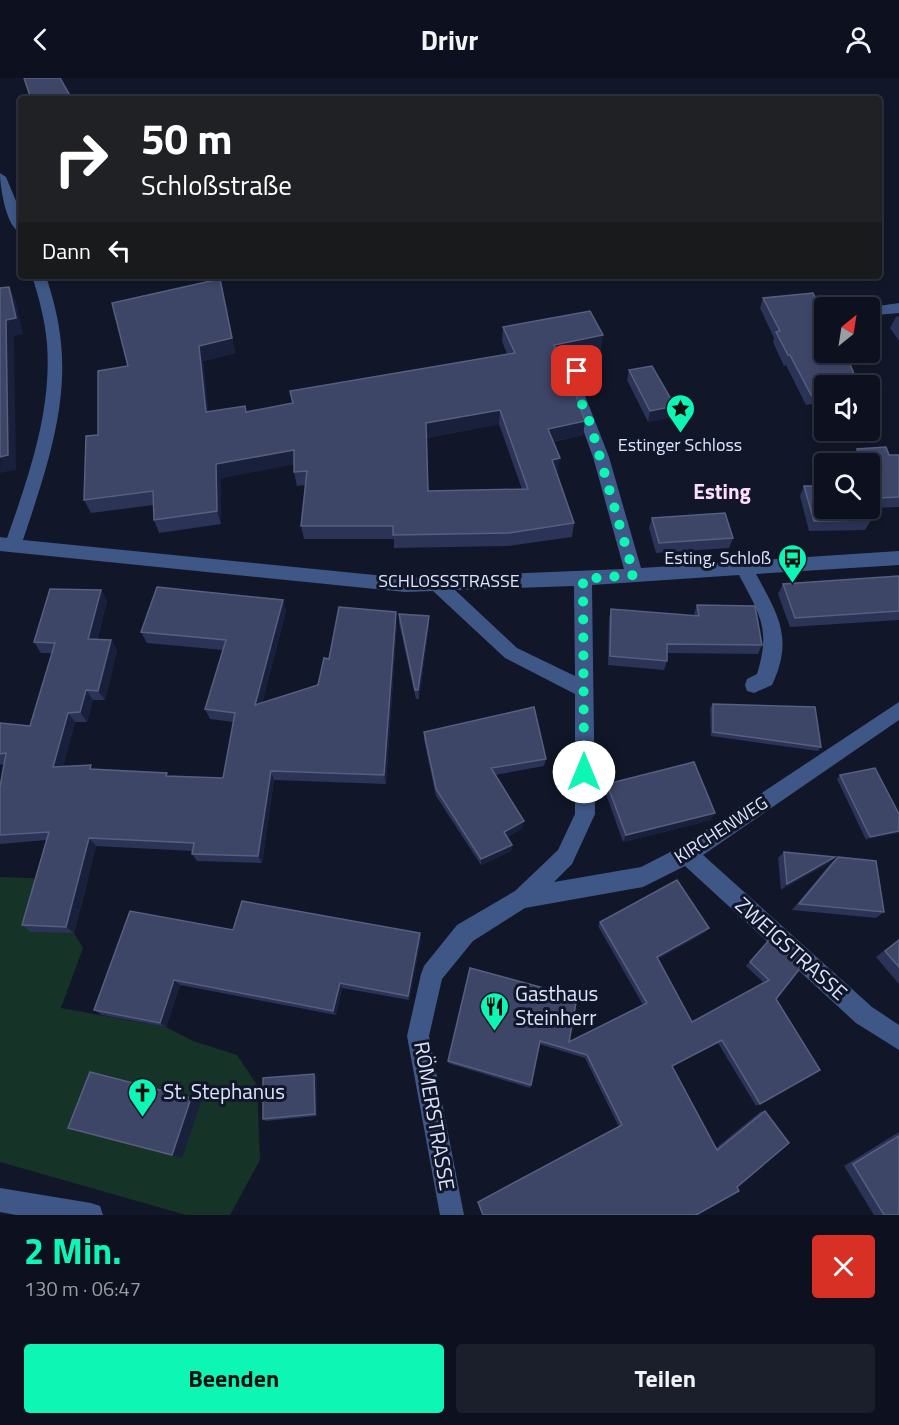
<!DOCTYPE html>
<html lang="de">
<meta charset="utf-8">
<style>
:root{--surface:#0d111f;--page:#1b1f2c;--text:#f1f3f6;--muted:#9a9da4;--line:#2d313d;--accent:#0ef6b4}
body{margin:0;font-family:"Titillium Web",sans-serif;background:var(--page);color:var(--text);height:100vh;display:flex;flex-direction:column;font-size:22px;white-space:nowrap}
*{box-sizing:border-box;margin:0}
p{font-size:20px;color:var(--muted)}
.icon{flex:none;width:33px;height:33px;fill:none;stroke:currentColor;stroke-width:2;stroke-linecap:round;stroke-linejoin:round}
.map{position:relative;height:1137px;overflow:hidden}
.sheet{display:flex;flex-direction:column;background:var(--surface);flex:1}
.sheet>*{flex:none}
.banner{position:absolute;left:18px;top:18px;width:864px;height:183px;border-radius:6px;box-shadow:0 3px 9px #0003,0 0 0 2px var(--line);background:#202124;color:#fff;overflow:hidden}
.needle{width:39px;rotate:30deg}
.buttons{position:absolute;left:814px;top:219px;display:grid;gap:12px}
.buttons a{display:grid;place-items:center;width:66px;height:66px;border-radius:6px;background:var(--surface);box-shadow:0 3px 9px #0003,0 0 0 2px var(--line);font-size:30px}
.pin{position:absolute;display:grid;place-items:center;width:51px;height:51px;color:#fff;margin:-26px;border-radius:12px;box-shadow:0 3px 9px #0006}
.me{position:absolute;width:66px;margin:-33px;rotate:0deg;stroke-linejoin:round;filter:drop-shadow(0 0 4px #0008)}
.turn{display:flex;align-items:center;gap:21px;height:126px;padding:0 24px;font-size:27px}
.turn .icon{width:78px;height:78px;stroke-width:2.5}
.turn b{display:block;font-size:42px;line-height:51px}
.then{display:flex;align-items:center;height:57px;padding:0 24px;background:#0003;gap:12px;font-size:22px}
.round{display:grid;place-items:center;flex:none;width:63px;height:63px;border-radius:6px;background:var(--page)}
.headline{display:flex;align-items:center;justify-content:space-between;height:102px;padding:0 24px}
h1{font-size:36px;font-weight:700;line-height:45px;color:var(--accent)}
.primary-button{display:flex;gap:12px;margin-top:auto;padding:12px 24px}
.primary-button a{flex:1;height:69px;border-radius:6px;background:var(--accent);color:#111;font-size:24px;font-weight:700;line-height:69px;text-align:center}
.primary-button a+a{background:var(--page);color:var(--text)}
header{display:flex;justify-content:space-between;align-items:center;height:78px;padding:0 24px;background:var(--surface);font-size:27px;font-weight:700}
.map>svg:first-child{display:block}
.green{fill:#153326}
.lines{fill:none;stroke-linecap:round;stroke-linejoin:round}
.minor{fill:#3e5786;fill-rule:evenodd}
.wall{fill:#2b3356;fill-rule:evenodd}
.shaded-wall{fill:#19203c}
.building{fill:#3e4668;stroke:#575f7f;stroke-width:1.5;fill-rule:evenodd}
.route{stroke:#0ef6b4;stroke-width:10;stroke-dasharray:0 18}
.labels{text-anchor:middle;stroke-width:6;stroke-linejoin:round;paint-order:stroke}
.poi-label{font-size:18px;fill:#dbe4fe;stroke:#111729}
.street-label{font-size:18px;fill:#dbe4fe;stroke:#111729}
.quarter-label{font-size:21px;font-weight:bold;fill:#fdddfe;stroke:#111729}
.near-street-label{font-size:21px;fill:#dbe4fe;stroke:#111729}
.near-poi-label{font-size:21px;fill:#dbe4fe;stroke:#111729;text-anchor:start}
</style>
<header><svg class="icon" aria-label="back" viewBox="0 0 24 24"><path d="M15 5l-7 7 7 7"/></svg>Drivr<svg class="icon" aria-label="person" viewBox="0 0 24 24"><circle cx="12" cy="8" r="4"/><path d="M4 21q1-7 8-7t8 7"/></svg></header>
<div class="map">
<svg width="899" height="1137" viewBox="0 0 899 1137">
<rect width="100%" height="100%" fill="#111729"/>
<path class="green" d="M 0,799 L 88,802 L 74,855 L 83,870 L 61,930 L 166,949 L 193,963 L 237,977 L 257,1007 L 260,1082 L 230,1137 L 186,1137 L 0,1084 Z"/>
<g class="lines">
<g class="minor">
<path d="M 0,95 L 6,99 L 21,135 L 21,155 C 6,150 0,109 0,95 Z"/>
<path d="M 32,198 L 46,198 C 53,220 59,242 61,265 C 68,332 44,399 23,462 L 405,500 L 624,491 L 593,379 L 566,305 L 572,289 L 577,288 L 584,293 L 580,305 L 609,379 L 641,490 L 899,473 L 899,487 L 756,496 C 778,537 794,560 772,607 L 754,615 L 747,613 L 745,607 L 747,601 L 757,596 C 771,551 760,537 739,497 L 592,507 L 595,736 L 572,786 L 554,804 L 641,789 L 680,769 L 899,624 L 899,642 L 703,777 L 872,929 L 899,947 L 899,972 L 856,945 L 685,788 L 643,809 L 525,830 L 473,863 L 442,901 L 429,958 L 464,1137 L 440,1137 L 407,958 L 421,896 L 424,888 L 457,847 L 515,813 L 558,772 L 575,736 L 575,616 L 505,580 L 433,513 L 405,514 L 0,473 L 0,459 L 7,460 C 29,398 52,332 47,266 C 45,242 39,220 32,198 ZM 574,508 L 575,598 L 517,570 L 455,512 Z"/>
<path d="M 899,225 L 899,235 L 876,237 L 870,234 L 871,229 Z"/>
<path d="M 0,1110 L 91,1125 L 100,1128 L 103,1137 L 16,1137 L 0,1134 Z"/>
</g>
</g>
<g class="wall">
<path d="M 220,201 L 235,275 L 203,283 L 208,333 L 246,334 L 293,326 L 290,313 L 507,276 L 502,263 L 503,249 L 601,272 L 561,280 L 585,343 L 583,357 L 553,364 L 558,394 L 557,394 L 574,445 L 572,459 L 508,468 L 394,470 L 394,461 L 304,461 L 301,448 L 306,407 L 297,408 L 294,394 L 294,386 L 221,400 L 221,446 L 159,455 L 154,442 L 153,427 L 91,435 L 84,422 L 98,357 L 128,288 ZM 499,346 L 522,411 L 428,413 L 427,360 Z"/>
<path d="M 763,220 L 825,308 L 825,324 L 806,327 L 786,287 L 784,288 L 773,264 L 774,260 L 760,230 Z"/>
<path d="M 899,238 L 899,263 L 890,250 L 896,239 Z"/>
<path d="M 629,292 L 672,339 L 648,344 L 627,302 Z"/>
<path d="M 857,371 L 889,377 L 899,377 L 899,429 L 872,430 L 870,425 L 870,386 L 853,386 L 851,381 Z"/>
<path d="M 804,408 L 871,442 L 865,452 L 809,453 L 800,418 Z"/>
<path d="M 652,440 L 733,460 L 729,470 L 656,475 L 649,450 Z"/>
<path d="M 899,498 L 899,542 L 790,549 L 778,516 L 783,506 Z"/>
<path d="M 101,512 L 107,523 L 97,562 L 111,562 L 117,572 L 105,622 L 93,622 L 87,644 L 75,644 L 63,688 L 169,698 L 223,700 L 233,644 L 210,641 L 205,631 L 223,572 L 147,565 L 141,554 L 283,522 L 286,533 L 262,625 L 318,607 L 329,581 L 397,544 L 386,706 L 274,702 L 262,785 L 197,783 L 192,776 L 192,773 L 96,768 L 74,855 L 31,854 L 22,847 L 46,762 L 0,766 L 0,709 L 4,686 L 0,687 L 0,645 L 30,648 L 52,575 L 41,575 L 34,564 Z"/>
<path d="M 697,527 L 762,567 L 758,576 L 667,575 L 667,583 L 664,592 L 608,587 L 609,540 L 611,531 L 694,538 L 694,536 Z"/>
<path d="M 399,536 L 429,547 L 419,621 L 416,621 L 399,545 Z"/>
<path d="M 713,626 L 821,669 L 818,673 L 711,658 L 710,630 Z"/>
<path d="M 424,654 L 546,681 L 544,688 L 495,697 L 522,750 L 507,759 L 512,767 L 511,773 L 481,787 L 436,718 L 424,662 Z"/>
<path d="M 840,697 L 899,736 L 866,762 L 837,701 Z"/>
<path d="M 607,706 L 711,742 L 623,764 L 605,713 Z"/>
<path d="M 784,774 L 829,785 L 781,812 L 778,780 Z"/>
<path d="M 838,779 L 884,834 L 876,840 L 792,832 L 831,785 Z"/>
<path d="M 600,844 L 706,854 L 658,881 L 692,944 L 764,905 L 746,888 L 770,861 L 776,921 L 760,1026 L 756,1028 L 718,965 L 672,988 L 716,1070 L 760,1034 L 765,1033 L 696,1137 L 482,1137 L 478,1124 L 619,1049 L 585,980 L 539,966 L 531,1007 L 530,1010 L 448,985 L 470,890 L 569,964 L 643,927 L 598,848 Z"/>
<path d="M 233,852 L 421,861 L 409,922 L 342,910 L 336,937 L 180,907 L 166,949 L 102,937 L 94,932 Z"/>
<path d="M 899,861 L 899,906 L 876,879 Z"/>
<path d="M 317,999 L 317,1038 L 266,1043 L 263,1041 Z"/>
<path d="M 899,1054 L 899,1137 L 874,1137 L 844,1088 Z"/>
</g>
<g class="shaded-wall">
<path d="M 220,201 L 235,275 L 203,283 L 210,348 L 206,334 L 199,268 Z"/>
<path d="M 9,209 L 16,224 L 23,256 L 14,258 L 16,392 L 0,395 L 6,242 Z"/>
<path d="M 603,257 L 601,272 L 553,281 L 554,267 Z"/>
<path d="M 675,328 L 672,339 L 648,344 L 650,333 Z"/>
<path d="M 500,332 L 499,346 L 427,360 L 426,345 Z"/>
<path d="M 585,343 L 583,357 L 547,365 L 548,351 Z"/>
<path d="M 294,372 L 296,386 L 221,400 L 221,446 L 217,433 L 216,386 Z"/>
<path d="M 560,380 L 558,394 L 550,395 L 552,382 Z"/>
<path d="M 101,512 L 107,523 L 94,572 L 88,561 Z"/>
<path d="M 283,522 L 286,533 L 259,637 L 255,627 Z"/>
<path d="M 396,534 L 397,544 L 386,706 L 384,697 Z"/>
<path d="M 429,538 L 429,547 L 419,621 L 418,612 Z"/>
<path d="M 111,562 L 117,572 L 105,622 L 98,613 Z"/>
<path d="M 86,612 L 93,622 L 87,644 L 80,634 Z"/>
<path d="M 68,635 L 75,644 L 61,698 L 53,689 Z"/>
<path d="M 271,693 L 274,702 L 262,785 L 258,778 Z"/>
<path d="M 715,735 L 711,742 L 623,764 L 626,757 Z"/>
<path d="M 524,743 L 522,750 L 503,761 L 504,754 Z"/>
<path d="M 899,753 L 899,755 L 866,762 L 870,759 Z"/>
<path d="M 89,760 L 96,768 L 74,855 L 66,849 Z"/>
<path d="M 512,767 L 511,773 L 481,787 L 481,781 Z"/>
<path d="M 835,779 L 829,785 L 781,812 L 787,806 Z"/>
<path d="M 709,850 L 706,854 L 654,883 L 657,879 Z"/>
<path d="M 420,855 L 421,861 L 409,922 L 408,918 Z"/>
<path d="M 174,902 L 180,907 L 166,949 L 160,945 Z"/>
<path d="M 340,905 L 342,910 L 336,937 L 333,933 Z"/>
<path d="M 314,996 L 317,999 L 317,1038 L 315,1036 Z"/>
<path d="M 191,1020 L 201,1024 L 182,1080 L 172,1077 Z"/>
</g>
<g class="building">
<path d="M 24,0 L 60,0 L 72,21 L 31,21 Z"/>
<path d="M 220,201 L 232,260 L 199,268 L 206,334 L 245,328 L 246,334 L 293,325 L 290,313 L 515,275 L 503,249 L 590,233 L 603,257 L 554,267 L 566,290 L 585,343 L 548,351 L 560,380 L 552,382 L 574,445 L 509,455 L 393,457 L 393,448 L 301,448 L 307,393 L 294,394 L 294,372 L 216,386 L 217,433 L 154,442 L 153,413 L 84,422 L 86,358 L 98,357 L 98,293 L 128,288 L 112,225 ZM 500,332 L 528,411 L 428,413 L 426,345 Z"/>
<path d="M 9,209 L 16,240 L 6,242 L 8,377 L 0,379 L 0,210 Z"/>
<path d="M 813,215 L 825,239 L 825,274 L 845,274 L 859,308 L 825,308 L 825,315 L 811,317 L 790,277 L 788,277 L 776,254 L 780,253 L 763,220 Z"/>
<path d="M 652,288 L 675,328 L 650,333 L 629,292 Z"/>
<path d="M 886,369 L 889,377 L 899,377 L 899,419 L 878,420 L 870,402 L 870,386 L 863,386 L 857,371 Z"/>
<path d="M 804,408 L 825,408 L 825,430 L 867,430 L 871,442 L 814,443 Z"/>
<path d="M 725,435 L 733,460 L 659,465 L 652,440 Z"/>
<path d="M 899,498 L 899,533 L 795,540 L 783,506 Z"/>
<path d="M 157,509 L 283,522 L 255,627 L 318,607 L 324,580 L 329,581 L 339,529 L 396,534 L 384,697 L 271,693 L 258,778 L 192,776 L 194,765 L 89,760 L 66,849 L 22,847 L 49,754 L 0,757 L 0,709 L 6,675 L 0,676 L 0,645 L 30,648 L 55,565 L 34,564 L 50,511 L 101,512 L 88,561 L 111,562 L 98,613 L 86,612 L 80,634 L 68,635 L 53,689 L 91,687 L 90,691 L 167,695 L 166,698 L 223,700 L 235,635 L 205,631 L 226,562 L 141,554 Z"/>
<path d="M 697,527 L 755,528 L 762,567 L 667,566 L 667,583 L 610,578 L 611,531 L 699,538 Z"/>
<path d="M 399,536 L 429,538 L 418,612 L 415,612 Z"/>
<path d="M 713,626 L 815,629 L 821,669 L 713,654 Z"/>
<path d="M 534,629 L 546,681 L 491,690 L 524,743 L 504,754 L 512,767 L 481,781 L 436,711 L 424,654 Z"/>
<path d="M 694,684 L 715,735 L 626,757 L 607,706 Z"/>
<path d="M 875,690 L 899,736 L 899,753 L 870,759 L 840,697 Z"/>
<path d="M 784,774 L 835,779 L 787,806 Z"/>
<path d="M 838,779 L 876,783 L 884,834 L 799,826 Z"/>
<path d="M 677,802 L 709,850 L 657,879 L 692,944 L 769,902 L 750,884 L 770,861 L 801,889 L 776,921 L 820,992 L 760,1026 L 722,962 L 672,988 L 717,1072 L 765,1033 L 789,1065 L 737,1109 L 739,1113 L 696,1137 L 483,1137 L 478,1124 L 622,1047 L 587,977 L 540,963 L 531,1007 L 448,983 L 470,890 L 577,919 L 569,964 L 647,925 L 600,844 Z"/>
<path d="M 242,823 L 420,855 L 408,918 L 340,905 L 333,933 L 174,902 L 160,945 L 94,932 L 130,833 L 233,852 Z"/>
<path d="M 899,862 L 899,889 L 885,873 Z"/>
<path d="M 90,994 L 191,1020 L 172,1077 L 68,1050 Z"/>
<path d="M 314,996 L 315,1036 L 263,1041 L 263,1000 Z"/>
<path d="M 899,1058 L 899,1137 L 884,1137 L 853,1086 Z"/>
</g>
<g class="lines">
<path class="route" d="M 577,293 L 573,305 L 590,345 L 634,497 L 583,501 L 584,694"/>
</g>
<defs>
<symbol id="sight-pin" viewBox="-11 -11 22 30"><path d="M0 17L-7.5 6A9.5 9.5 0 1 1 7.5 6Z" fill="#0ef6b4" stroke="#111729"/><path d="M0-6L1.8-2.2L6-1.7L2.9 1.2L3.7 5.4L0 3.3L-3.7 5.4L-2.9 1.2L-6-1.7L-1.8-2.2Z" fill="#111"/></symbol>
<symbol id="bus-pin" viewBox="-11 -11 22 30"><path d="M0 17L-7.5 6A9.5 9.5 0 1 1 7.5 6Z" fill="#0ef6b4" stroke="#111729"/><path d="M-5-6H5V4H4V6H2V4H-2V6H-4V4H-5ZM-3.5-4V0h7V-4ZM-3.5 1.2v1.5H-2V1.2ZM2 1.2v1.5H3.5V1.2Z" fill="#111"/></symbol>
<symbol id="restaurant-pin" viewBox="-11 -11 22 30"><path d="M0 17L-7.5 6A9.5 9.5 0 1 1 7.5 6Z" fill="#0ef6b4" stroke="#111729"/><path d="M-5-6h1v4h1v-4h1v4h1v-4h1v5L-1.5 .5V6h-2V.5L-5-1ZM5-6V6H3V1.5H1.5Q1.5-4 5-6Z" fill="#111"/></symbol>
<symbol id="church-pin" viewBox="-11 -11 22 30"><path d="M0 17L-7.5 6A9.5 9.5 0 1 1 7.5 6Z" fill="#0ef6b4" stroke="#111729"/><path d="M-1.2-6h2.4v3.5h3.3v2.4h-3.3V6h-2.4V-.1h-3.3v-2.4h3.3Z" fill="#111"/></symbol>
</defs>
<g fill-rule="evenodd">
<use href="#sight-pin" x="664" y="314" width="33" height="45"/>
<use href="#bus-pin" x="776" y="464" width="33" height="45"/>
<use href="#restaurant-pin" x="478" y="912" width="33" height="45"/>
<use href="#church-pin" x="126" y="998" width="33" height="45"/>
</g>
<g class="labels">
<g class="poi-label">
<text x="680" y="373">Estinger Schloss</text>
<text x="771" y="486" text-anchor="end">Esting, Schloß</text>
</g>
<g class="street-label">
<text x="449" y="509">SCHLOSSSTRASSE</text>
<text transform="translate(721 752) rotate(-33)" y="6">KIRCHENWEG</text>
</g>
<g class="quarter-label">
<text x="722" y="421">Esting</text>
</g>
<g class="near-street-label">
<text transform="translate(791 871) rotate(42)" y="7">ZWEIGSTRASSE</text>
<text transform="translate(434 1038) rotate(80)" y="7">RÖMERSTRASSE</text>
</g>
<g class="near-poi-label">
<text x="515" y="923">Gasthaus<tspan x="515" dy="24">Steinherr</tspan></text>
<text x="163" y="1021">St. Stephanus</text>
</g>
</g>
</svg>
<div class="buttons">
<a><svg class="needle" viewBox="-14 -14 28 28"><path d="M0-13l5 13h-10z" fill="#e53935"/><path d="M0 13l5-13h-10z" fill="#9a9da4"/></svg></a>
<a><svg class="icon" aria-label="sound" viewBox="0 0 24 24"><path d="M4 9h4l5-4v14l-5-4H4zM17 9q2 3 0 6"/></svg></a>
<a><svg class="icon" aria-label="search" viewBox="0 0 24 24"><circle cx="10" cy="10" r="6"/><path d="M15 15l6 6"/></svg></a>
</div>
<div class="pin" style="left:577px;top:293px;background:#d93025"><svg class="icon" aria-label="arrive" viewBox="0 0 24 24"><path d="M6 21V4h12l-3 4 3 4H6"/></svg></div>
<svg class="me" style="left:584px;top:694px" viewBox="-20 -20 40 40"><circle r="19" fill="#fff"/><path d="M0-13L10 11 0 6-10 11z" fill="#0ef6b4"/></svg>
<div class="banner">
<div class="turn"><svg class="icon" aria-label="right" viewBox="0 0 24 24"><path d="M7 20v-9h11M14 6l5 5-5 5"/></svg><div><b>50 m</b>Schloßstraße</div></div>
<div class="then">Dann<svg class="icon" aria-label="left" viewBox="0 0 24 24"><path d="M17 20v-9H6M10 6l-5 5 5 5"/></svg></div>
</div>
</div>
<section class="sheet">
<div class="headline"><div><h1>2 Min.</h1><p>130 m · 06:47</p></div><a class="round" style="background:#d93025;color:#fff"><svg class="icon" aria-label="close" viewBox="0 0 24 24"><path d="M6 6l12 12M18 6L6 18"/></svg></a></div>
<div class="primary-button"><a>Beenden</a><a>Teilen</a></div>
</section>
